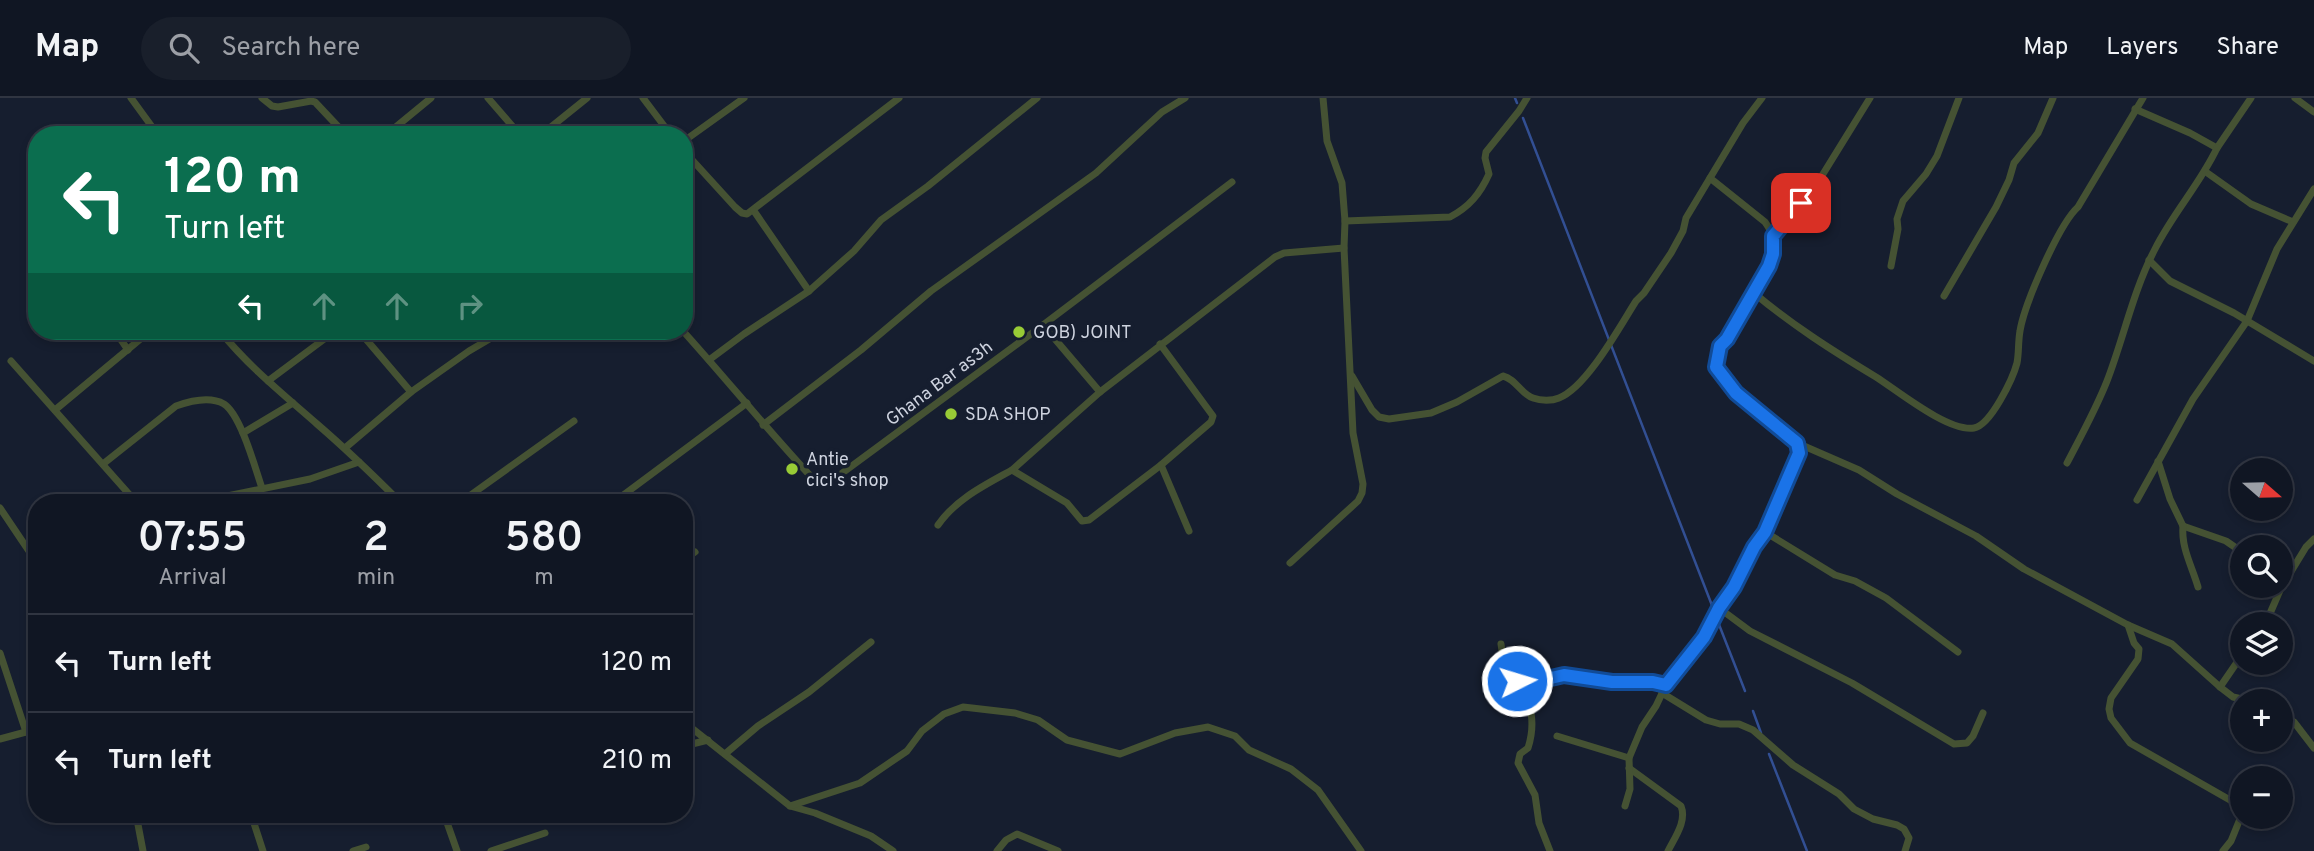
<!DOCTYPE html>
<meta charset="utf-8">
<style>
:root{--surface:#101623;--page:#191f2b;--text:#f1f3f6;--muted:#9c9fa6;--line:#303541}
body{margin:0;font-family:Overpass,sans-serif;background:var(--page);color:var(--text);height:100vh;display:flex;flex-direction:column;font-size:26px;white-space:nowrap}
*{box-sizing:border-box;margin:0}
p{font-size:23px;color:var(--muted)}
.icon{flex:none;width:38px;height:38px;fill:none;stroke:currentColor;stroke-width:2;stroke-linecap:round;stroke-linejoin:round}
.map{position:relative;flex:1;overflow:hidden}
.sheet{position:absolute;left:28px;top:396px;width:665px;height:329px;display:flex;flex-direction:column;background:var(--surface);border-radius:28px;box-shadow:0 4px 10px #0003,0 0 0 2px var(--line)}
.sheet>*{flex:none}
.hud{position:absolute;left:28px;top:28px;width:665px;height:214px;border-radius:28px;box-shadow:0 4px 10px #0003,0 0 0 2px var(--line);background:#0b6e4f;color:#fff;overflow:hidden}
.needle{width:46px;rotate:110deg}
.fabs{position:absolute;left:2230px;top:360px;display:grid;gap:14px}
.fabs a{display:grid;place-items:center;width:63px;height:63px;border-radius:50%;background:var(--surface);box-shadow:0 4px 10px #0003,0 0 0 2px var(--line);font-size:35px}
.pin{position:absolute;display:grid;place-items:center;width:60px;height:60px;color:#fff;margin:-30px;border-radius:14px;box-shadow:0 4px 10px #0006}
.me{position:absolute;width:77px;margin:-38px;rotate:85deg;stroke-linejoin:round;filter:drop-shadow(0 0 5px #0008)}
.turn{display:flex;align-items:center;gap:24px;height:147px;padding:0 21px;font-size:32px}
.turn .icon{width:91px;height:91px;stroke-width:2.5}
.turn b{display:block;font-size:49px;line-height:60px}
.lanes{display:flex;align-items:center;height:66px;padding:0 21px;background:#0003;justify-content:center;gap:35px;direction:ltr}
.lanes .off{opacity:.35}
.eta{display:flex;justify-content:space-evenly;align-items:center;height:119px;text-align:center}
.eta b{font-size:42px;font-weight:600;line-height:49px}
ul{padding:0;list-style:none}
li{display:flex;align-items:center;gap:21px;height:98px;padding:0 21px;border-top:2px solid var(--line)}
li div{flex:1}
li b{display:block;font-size:26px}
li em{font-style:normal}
header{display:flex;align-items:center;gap:42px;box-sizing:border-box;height:98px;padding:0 35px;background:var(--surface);border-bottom:2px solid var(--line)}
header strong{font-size:33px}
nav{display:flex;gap:38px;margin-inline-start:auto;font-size:24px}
.search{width:490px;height:63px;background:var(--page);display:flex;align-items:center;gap:18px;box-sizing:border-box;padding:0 24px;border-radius:38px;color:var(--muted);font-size:26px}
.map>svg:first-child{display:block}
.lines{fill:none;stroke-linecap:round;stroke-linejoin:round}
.stream{stroke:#324f93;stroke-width:2.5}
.minor{stroke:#455233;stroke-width:7}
.route-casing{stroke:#114b97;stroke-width:18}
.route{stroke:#1a73e8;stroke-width:12}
.poi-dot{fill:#98cb36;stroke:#161e2f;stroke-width:2.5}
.labels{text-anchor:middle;stroke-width:7;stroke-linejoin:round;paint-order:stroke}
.poi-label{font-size:18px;fill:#ced3df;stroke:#161e2f;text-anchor:start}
.street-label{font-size:18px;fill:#ced3df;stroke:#161e2f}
</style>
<header>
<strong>Map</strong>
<div class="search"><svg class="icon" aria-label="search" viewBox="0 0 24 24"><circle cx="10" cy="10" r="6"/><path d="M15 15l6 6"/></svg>Search here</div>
<nav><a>Map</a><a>Layers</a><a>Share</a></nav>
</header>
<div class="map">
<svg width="2314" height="753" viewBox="0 0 2314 753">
<rect width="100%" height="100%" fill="#161e2f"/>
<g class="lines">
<g class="stream">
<path d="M 1515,0 L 1517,5"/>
<path d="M 1523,20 L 1713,510"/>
<path d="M 1718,524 L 1745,593"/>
<path d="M 1753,613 L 1761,635"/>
<path d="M 1769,656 L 1807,753"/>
</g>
<g class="minor">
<path d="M 131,0 L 158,37"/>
<path d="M 262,0 L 272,8 L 278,9 L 311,3 L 315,4 L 346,37"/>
<path d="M 488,0 L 520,37"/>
<path d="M 643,0 L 671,37"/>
<path d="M 2295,0 L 2314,14"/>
<path d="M 2135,11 L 2190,35 L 2217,50 L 2251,0"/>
<path d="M 386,37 L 431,0"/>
<path d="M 541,37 L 587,0"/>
<path d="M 684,43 L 744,0"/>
<path d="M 684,53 L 735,109 L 742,115 L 747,116 L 899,0"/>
<path d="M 2206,74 L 2251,106 L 2293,124"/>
<path d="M 754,113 L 809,193"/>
<path d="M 1345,123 L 1450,119 C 1469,109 1480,96 1489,76 L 1485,60 L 1486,54 L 1519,13 L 1527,0"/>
<path d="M 1773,137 L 1815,89 L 1870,0"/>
<path d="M 2149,162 L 2170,183 L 2234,215 L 2314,263"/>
<path d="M 1891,168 L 1898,131 L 1897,121 L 1903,103 L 1926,76 L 1937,58 L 1959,0"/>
<path d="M 1754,195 C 1792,227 1833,253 1876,279 C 1898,293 1948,334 1974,330 C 1991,327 2013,280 2017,265 C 2019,255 2018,244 2020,233 C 2024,207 2059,126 2078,109 L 2143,0"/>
<path d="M 1944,198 L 1996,109 L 2009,82 L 2014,65 L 2038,35 L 2053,0"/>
<path d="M 1043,227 L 1100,294"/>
<path d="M 115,233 L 128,252"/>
<path d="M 220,233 C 248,268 284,297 317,326 C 346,351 373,377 400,404"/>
<path d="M 683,233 C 728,283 770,335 816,384 L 826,387 L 1043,227 L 1232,84"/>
<path d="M 1160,246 L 1213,318 L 1211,324 L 1161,367 L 1089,422 L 1082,423 L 1067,405 L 1012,372 L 1100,294 L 1275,159 L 1284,155 L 1344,150"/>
<path d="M 709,262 L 744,236 L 809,193 L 854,153 L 881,122 L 928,88 L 1037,0"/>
<path d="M 11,263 L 136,404"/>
<path d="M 1352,278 L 1372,312 L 1379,319 L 1389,321 L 1431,315 L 1457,304 L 1503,278 C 1516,281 1521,296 1533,300 C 1541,303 1552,303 1559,300 C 1587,289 1620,228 1636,203 L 1644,195 L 1671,155 L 1683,133 L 1686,120 L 1710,80"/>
<path d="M 268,283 L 335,233"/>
<path d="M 411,294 L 469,253 L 503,233"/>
<path d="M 55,312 L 150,233"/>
<path d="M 763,327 L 861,252 L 931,193 L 1096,75 L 1162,14 L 1185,0"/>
<path d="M 243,335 L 293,305"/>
<path d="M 1797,345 L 1859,372 L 1897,396 L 1976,438 L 2024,471 L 2128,527 L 2172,546 L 2220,589 L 2233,599 L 2255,604"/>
<path d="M 345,350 L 411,294 L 359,233"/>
<path d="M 2158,363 L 2170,401 L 2183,428 L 2226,443 L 2242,454"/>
<path d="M 2067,365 C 2081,338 2096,311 2107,283 C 2124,239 2133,193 2155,151 C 2173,115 2200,86 2217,50"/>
<path d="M 103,366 L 176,308 C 190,303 210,298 224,306 C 241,317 255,370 262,390"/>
<path d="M 1161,367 L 1189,433"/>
<path d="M 2137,402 L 2193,301 L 2247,223 L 2277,151 L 2314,91"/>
<path d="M 198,404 L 310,381 L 359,364"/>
<path d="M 461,404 L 574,323"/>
<path d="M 614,404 L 747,305"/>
<path d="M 0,410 L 37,465"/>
<path d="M 938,427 C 956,401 985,387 1012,372"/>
<path d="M 2183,428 C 2181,450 2192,468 2198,489"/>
<path d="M 1765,434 L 1835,477 L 1855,483 L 1886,500 L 1958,554"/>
<path d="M 684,462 L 695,454"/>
<path d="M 1290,465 L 1358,403 L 1362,395 L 1363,386 L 1353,335 L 1344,150 L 1345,123 L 1342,85 L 1327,43 L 1323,0"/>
<path d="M 1719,510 L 1750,533 L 1852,585 L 1954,646 L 1967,645 L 1973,638 L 1983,615"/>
<path d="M 2128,527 L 2134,545 L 2139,551 L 2138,561 L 2111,600 L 2109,611 L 2111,620 L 2130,645 L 2237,706 L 2242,712"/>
<path d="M 2265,527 L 2281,490 L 2306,449 L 2314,441"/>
<path d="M 1501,546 C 1503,559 1504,577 1519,584 C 1534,590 1552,577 1567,577 C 1582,577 1596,582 1611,584 C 1630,586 1647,582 1666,587"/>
<path d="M 0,555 L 26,634"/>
<path d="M 1521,585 C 1531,608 1536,625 1528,650 L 1520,656 L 1518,665 L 1535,697 L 1539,725 L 1550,753"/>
<path d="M 2220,589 L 2242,557"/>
<path d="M 1662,595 L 1706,622 L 1720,626 L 1739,626 L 1753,632 L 1793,667 L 1839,696 L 1854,711 L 1873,721 L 1897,727 L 1904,731 L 1909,740 L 1905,753"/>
<path d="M 2280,614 L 2294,624 L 2314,650"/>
<path d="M 684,624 L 790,708 L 815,715 L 871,738 L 893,753"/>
<path d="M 1557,638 L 1629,660"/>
<path d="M 0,641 L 37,631"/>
<path d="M 684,648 L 708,642"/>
<path d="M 725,656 L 758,628 L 809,594 L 871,544"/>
<path d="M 1629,670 L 1681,708 C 1687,723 1675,739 1668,753"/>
<path d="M 790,708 L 860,685 L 907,653 L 922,633 L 944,616 L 963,609 L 972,610 L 1015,615 L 1038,622 L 1067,642 L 1120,656 L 1175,635 L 1208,629 L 1235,638 L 1249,652 L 1291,671 L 1318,692 L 1361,753"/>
<path d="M 1625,708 L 1630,691 L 1629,660 L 1642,629 L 1656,608 L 1666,587 L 1704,539 L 1719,510 L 1734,489 L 1754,449 L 1765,434 L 1799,355 L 1797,345 L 1736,295 L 1715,269 C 1721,227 1797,164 1765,124 L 1710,80 L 1743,25 L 1762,0"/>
<path d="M 136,716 L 143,753"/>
<path d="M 251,716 L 263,753"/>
<path d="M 444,716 L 457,753"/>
<path d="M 353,753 L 366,749"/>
<path d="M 491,753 L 545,735"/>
<path d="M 997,753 L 1006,742 L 1017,736 L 1058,753"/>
<path d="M 2223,753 L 2231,743 L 2242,716"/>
</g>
</g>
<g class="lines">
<defs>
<path id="route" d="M 1517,583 L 1529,585 L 1564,577 L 1612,584 L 1653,584 L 1666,587 L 1704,539 L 1719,510 L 1734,489 L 1754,449 L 1765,434 L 1799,355 L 1797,345 L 1736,295 L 1716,269 L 1720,248 L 1727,241 L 1769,168 L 1773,156 L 1773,138 L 1801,105"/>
</defs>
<use href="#route" class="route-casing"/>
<use href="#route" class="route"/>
</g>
<g class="poi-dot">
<circle cx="1019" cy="234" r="7"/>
<circle cx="951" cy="316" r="7"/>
<circle cx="792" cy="371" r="7"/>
</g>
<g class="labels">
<g class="poi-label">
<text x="1033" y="240">GOB) JOINT</text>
<text x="965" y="322">SDA SHOP</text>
<text x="806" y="367">Antie<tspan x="806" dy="21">cici's shop</tspan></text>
</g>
<g class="street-label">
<text transform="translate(939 285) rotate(-37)" y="6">Ghana Bar as3h</text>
</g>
</g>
</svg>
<div class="fabs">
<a><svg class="needle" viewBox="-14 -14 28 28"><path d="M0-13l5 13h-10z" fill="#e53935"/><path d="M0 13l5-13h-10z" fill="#9c9fa6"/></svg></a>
<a><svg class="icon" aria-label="search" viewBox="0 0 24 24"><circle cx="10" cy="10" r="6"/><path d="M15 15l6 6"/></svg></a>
<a><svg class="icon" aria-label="layers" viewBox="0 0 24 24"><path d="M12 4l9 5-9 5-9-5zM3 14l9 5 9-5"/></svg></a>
<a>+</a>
<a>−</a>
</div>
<div class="pin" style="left:1801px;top:105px;background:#d93025"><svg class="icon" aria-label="arrive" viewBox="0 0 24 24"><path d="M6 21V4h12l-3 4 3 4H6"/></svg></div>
<svg class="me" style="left:1517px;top:583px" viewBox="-20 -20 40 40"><circle r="17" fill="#1a73e8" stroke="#fff" stroke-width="3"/><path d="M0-11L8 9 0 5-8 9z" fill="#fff"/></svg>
<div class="hud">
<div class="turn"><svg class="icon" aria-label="left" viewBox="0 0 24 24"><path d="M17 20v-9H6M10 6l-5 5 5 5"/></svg><div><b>120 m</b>Turn left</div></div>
<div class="lanes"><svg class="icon" aria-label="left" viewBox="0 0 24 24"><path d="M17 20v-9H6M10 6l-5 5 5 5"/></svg><svg class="icon off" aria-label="ahead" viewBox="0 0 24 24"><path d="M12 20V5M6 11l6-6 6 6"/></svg><svg class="icon off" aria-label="ahead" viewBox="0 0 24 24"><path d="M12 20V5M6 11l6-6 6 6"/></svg><svg class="icon off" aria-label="right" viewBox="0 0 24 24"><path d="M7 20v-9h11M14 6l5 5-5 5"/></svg></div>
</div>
<section class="sheet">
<div class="eta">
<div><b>07:55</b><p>Arrival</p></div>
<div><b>2</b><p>min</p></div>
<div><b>580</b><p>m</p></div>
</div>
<ul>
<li><svg class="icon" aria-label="left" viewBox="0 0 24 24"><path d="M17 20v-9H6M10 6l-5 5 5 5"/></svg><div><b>Turn left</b></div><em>120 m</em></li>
<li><svg class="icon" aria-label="left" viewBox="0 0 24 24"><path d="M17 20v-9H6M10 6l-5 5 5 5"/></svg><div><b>Turn left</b></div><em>210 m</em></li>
</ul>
</section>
</div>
